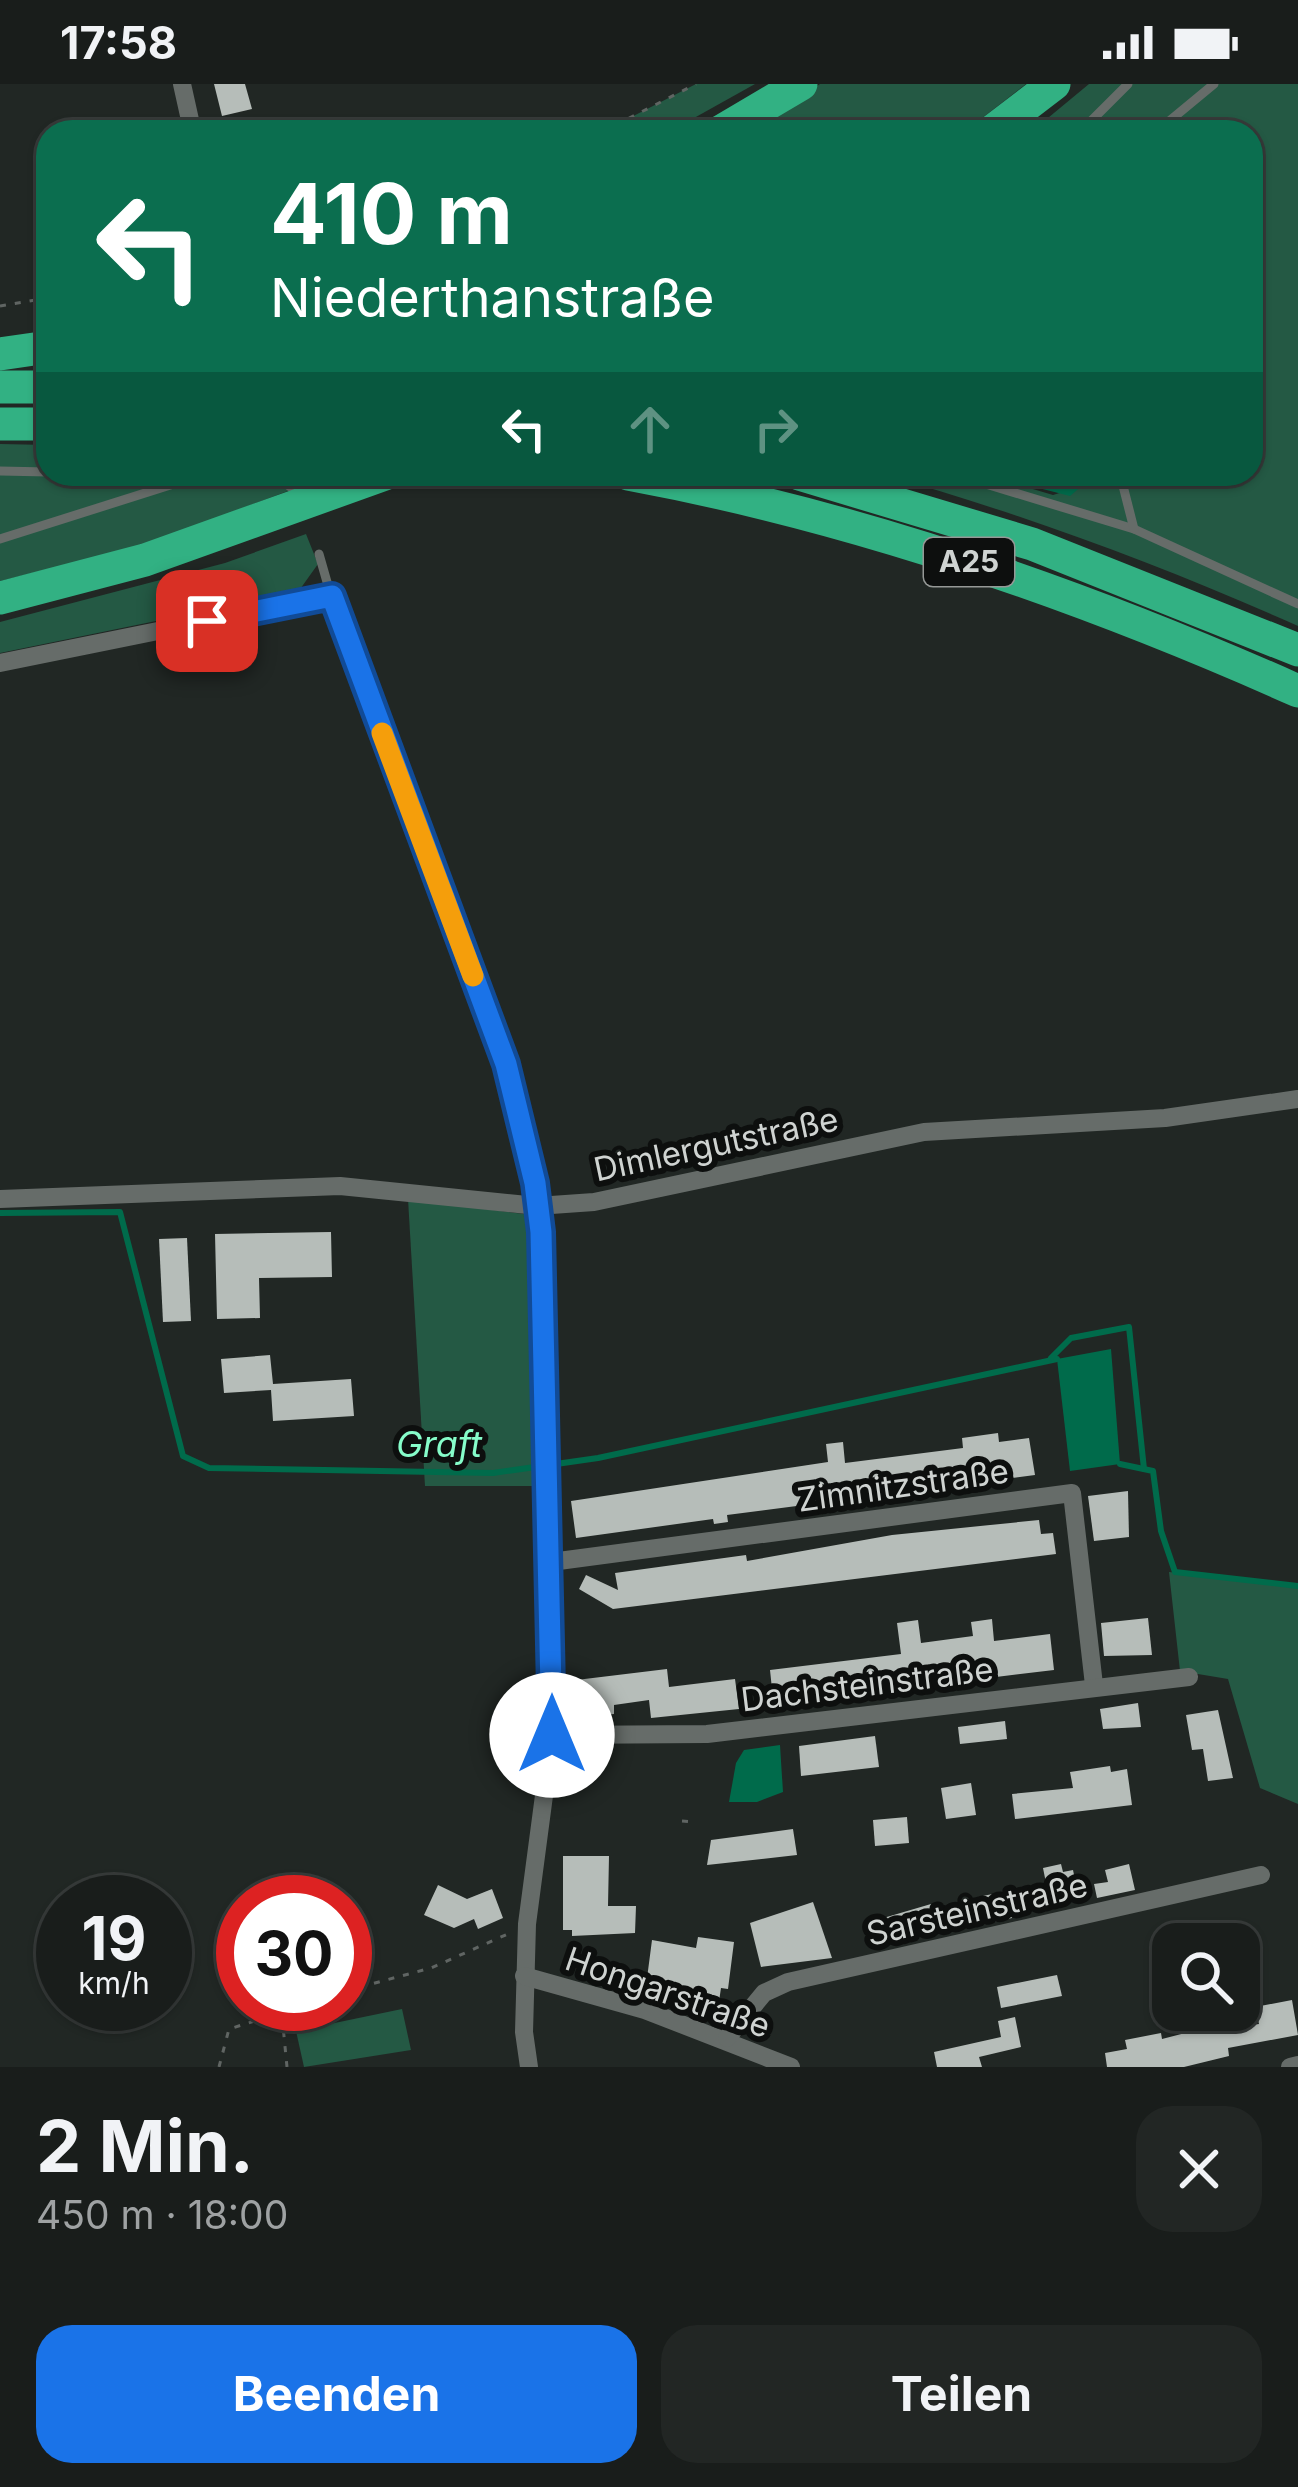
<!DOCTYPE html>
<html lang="de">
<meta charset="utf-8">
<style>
:root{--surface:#191d1b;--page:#222624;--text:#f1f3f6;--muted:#9fa2a3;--line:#373b3a;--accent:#1a73e8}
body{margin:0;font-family:Inter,sans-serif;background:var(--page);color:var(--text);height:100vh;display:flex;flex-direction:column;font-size:45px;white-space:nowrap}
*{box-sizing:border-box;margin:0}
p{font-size:39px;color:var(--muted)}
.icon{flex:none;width:66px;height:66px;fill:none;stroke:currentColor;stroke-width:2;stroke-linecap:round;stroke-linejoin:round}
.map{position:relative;height:1983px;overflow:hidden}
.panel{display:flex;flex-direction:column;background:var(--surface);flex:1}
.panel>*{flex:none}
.banner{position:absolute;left:36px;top:36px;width:1227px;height:366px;border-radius:36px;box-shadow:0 3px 9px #0004,0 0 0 3px var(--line);background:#0b6e4f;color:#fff;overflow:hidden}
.tools{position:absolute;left:1152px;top:1839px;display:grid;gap:24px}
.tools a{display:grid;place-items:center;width:108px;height:108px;border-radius:24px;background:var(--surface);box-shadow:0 3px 9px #0004,0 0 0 3px var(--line);font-size:60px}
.speed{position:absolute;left:36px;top:1791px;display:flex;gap:24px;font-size:60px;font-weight:700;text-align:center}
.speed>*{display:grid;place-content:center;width:156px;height:156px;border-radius:50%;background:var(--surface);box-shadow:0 3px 9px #0004,0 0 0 3px var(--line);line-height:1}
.speed small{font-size:30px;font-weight:400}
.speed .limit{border:18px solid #d22;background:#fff;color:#111}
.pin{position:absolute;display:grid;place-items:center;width:102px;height:102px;color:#fff;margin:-51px;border-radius:24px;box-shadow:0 6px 18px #0006}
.me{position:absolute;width:132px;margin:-66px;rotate:0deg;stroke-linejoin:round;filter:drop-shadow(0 0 9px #0008)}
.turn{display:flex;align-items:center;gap:42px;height:252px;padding:0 36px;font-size:54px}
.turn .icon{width:156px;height:156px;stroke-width:2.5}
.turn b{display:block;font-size:84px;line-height:102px}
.lanes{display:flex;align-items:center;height:114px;padding:0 36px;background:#0003;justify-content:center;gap:60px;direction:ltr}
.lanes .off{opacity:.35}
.round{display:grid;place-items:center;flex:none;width:126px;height:126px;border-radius:36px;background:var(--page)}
.summary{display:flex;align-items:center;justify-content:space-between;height:204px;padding:0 36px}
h1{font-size:72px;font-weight:700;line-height:90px}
.action{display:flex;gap:24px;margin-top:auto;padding:24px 36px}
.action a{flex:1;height:138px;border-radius:36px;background:var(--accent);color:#fff;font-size:48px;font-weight:700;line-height:138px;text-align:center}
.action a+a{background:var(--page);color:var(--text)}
.status{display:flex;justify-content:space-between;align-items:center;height:84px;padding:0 60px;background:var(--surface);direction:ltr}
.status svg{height:33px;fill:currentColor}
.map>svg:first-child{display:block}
.green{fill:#245944}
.water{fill:#006b4b}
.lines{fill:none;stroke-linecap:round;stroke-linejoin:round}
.stream{stroke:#006b4b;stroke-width:6}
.building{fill:#b6bdb9}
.path{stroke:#606563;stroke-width:3;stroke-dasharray:6 9;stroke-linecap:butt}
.service{stroke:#666c69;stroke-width:9}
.minor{stroke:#666c69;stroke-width:18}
.motorway{stroke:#32b183;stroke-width:33}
.route-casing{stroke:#114b97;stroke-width:30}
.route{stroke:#1a73e8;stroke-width:21}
.slow{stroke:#f59e0b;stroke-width:21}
.labels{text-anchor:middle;stroke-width:12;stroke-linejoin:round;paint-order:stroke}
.shield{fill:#0d0f0e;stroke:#959896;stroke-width:3}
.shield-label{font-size:30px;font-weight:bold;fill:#cfd3d1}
.street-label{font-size:33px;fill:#cfd3d1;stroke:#0d0f0e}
.water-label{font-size:36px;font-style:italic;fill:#86fdca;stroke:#0d0f0e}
</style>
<div class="status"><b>17:58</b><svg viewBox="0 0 49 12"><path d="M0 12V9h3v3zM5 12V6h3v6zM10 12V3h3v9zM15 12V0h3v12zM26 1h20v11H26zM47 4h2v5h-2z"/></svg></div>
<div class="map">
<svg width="1298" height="1983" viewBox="0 0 1298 1983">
<rect width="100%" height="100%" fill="#212724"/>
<g class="green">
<path d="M 696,0 L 755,0 L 669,48 L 602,48 Z"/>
<path d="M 820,0 L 1026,0 L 964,48 L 746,48 Z"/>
<path d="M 1089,0 L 1298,0 L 1298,542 C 1163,482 1024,430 881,390 L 983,390 L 1053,411 L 1092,399 L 1096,390 L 1251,390 L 1251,48 L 1031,48 Z"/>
<path d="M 0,360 L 48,361 L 48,390 L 333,390 L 142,462 L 0,497 Z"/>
<path d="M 306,450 L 318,480 L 298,508 L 0,569 L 0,538 L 225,479 Z"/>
<path d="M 408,1115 L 531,1131 L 539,1402 L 425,1402 Z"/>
<path d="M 1169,1488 L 1298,1500 L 1298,1720 L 1260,1704 L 1228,1595 L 1180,1587 Z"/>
<path d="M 402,1925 L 411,1966 L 304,1983 L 296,1947 Z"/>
</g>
<g class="water">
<path d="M 983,390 L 1096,390 L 1070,412 Z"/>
<path d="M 1111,1265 L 1120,1380 L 1070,1387 L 1057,1275 Z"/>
<path d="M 780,1661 L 783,1708 L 757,1718 L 729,1718 L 736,1679 L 744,1666 Z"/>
</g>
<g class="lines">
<g class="stream">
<path d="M 0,1129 L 120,1128 L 183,1372 L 209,1384 L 493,1389 L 598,1374 L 1057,1275"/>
<path d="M 1051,1274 L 1071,1254 L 1129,1243 L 1144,1385"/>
<path d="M 1120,1380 L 1153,1387 L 1161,1447 L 1175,1488 L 1298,1502"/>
</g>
</g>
<g class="building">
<path d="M 214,0 L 245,0 L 252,25 L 222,32 Z"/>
<path d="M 331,1148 L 332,1193 L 259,1194 L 260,1234 L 217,1235 L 215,1150 Z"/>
<path d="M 187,1154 L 191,1237 L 163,1238 L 159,1155 Z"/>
<path d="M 270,1271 L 273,1300 L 351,1295 L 354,1332 L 273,1337 L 271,1306 L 224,1309 L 221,1275 Z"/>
<path d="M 998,1349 L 999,1358 L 1029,1354 L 1035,1391 L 727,1431 L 728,1438 L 714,1440 L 713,1435 L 576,1454 L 571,1417 L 828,1378 L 826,1360 L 843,1358 L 845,1379 L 963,1364 L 962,1354 Z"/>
<path d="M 1128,1407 L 1129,1453 L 1094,1457 L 1088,1412 Z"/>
<path d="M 1039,1436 L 1041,1450 L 1053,1449 L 1056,1470 L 613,1525 L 579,1505 L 586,1491 L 618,1506 L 615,1489 L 746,1471 L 747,1477 L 892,1451 Z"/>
<path d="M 1148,1534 L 1152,1571 L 1104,1572 L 1101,1539 Z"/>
<path d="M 992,1535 L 994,1557 L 1050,1550 L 1054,1586 L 996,1593 L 996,1589 L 774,1624 L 770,1586 L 901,1570 L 897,1539 L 918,1536 L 921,1559 L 973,1552 L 971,1538 Z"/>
<path d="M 667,1585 L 669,1603 L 735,1595 L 739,1625 L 651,1634 L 649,1616 L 614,1621 L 614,1630 L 583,1633 L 582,1619 L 571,1621 L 568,1597 Z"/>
<path d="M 1138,1619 L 1141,1643 L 1103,1645 L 1100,1625 Z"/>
<path d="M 1218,1626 L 1233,1694 L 1208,1697 L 1203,1665 L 1192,1666 L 1186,1631 Z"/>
<path d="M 1005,1637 L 1007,1655 L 960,1660 L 958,1643 Z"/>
<path d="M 875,1652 L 879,1683 L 801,1692 L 799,1662 Z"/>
<path d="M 1110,1682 L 1111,1688 L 1127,1685 L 1132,1721 L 1015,1735 L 1012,1710 L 1073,1704 L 1070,1688 Z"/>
<path d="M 971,1699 L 976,1731 L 946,1735 L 941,1704 Z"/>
<path d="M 907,1733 L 909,1759 L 875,1762 L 873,1736 Z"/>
<path d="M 793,1745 L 797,1771 L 707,1781 L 711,1756 Z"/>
<path d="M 563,1772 L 609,1772 L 608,1822 L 636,1822 L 635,1849 L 572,1852 L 572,1846 L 563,1846 Z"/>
<path d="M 1061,1780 L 1063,1788 L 1073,1786 L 1079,1815 L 1010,1828 L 1012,1834 L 984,1840 L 978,1813 L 1046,1799 L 1043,1784 Z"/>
<path d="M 1129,1780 L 1135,1806 L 1097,1814 L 1094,1800 L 1108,1798 L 1105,1786 Z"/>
<path d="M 438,1801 L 467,1815 L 492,1805 L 503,1834 L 478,1845 L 474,1835 L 454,1844 L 424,1831 Z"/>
<path d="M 813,1818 L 832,1874 L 761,1883 L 750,1839 Z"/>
<path d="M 931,1820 L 937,1846 L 902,1854 L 900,1848 L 884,1851 L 880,1835 Z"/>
<path d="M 698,1853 L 734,1858 L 728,1905 L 721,1904 L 718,1924 L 690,1921 L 691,1908 L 646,1902 L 652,1856 L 696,1864 Z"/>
<path d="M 1057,1891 L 1062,1912 L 1001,1924 L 997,1903 Z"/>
<path d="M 1292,1916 L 1298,1951 L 1228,1964 L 1229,1972 L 1184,1983 L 1107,1983 L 1105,1969 L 1127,1965 L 1125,1956 L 1161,1949 L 1162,1955 L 1224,1939 L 1225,1945 L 1259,1940 L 1255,1923 Z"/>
<path d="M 1015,1933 L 1021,1963 L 979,1973 L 982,1983 L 937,1983 L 934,1968 L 1001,1953 L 998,1937 Z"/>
</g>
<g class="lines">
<g class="path">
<path d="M 602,48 L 696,0"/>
<path d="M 0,222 L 48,214"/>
<path d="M 682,1737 L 695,1738"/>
<path d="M 345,1907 L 431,1884 L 510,1849"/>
<path d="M 219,1983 L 229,1945 L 297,1924"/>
<path d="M 287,1983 L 283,1942 L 306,1920"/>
</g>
<g class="service">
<path d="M 1080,48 L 1128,0"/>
<path d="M 1156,48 L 1214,0"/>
<path d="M 0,387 L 48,388"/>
<path d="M 212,390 L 277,393 L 292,404"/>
<path d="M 953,390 L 1134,445 L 1298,520"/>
<path d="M 1120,390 L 1134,445"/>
<path d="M 0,455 L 205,390"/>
<path d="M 319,470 L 331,512"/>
</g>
<g class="minor">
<path d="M 182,0 L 190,36"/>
<path d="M 0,579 L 331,512 L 506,980 L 535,1099 L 551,1478 L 552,1651 L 527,1840 L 524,1948 L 529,1983"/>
<path d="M 0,1115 L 340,1102 L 537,1122 L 594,1118 L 924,1048 L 1165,1034 L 1298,1015"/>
<path d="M 551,1478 L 1072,1409 L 1094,1601"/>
<path d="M 552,1651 L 707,1650 L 1189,1593"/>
<path d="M 524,1892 L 645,1926 L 791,1983"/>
<path d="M 727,1954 L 764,1909 L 788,1898 L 1261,1791"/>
<path d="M 1290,1983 L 1298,1981"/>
</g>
<g class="motorway">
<path d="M 720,48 L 801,0"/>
<path d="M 991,48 L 1054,0"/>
<path d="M 0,270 L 48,263"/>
<path d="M 0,303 L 48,303"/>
<path d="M 0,340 L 48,340"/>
<path d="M 628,390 C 860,433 1083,511 1298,607"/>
<path d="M 799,390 L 1032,460 L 1298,566"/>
<path d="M 0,514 L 145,476 L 385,390"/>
</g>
</g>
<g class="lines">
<defs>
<path id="route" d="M 207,537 L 332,512 L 506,980 L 535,1099 L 541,1148 L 552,1651"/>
</defs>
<use href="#route" class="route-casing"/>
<use href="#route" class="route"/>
<path class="slow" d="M 382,649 L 473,892"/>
</g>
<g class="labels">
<rect class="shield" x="924" y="454" width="90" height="48" rx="9"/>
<g class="shield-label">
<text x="969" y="488">A25</text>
</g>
<g class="street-label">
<text transform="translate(716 1060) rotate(-12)" y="12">Dimlergutstraße</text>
<text transform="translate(903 1401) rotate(-8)" y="12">Zimnitzstraße</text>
<text transform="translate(867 1600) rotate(-7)" y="12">Dachsteinstraße</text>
<text transform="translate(977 1825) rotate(-13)" y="12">Sarsteinstraße</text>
<text transform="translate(668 1908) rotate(19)" y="12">Hongarstraße</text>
</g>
<g class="water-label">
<text x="439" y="1373">Graft</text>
</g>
</g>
</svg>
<div class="tools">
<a><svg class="icon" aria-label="search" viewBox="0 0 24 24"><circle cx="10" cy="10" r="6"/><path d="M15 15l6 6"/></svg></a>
</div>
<div class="speed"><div>19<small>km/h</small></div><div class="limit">30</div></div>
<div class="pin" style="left:207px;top:537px;background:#d93025"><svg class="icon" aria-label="arrive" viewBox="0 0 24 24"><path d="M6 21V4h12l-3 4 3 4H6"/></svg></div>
<svg class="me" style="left:552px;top:1651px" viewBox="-20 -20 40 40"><circle r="19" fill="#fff"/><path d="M0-13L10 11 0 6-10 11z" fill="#1a73e8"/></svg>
<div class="banner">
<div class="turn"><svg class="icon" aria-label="left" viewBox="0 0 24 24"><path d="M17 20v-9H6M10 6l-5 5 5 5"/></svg><div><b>410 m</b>Niederthanstraße</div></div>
<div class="lanes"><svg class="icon" aria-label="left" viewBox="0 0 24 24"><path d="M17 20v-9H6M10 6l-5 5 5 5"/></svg><svg class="icon off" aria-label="ahead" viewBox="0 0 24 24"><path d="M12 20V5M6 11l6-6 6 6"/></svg><svg class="icon off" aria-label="right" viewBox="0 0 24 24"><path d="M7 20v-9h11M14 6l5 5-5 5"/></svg></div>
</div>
</div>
<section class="panel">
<div class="summary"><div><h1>2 Min.</h1><p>450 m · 18:00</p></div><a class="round"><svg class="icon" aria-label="close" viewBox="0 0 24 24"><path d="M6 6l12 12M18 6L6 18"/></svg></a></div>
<div class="action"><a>Beenden</a><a>Teilen</a></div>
</section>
